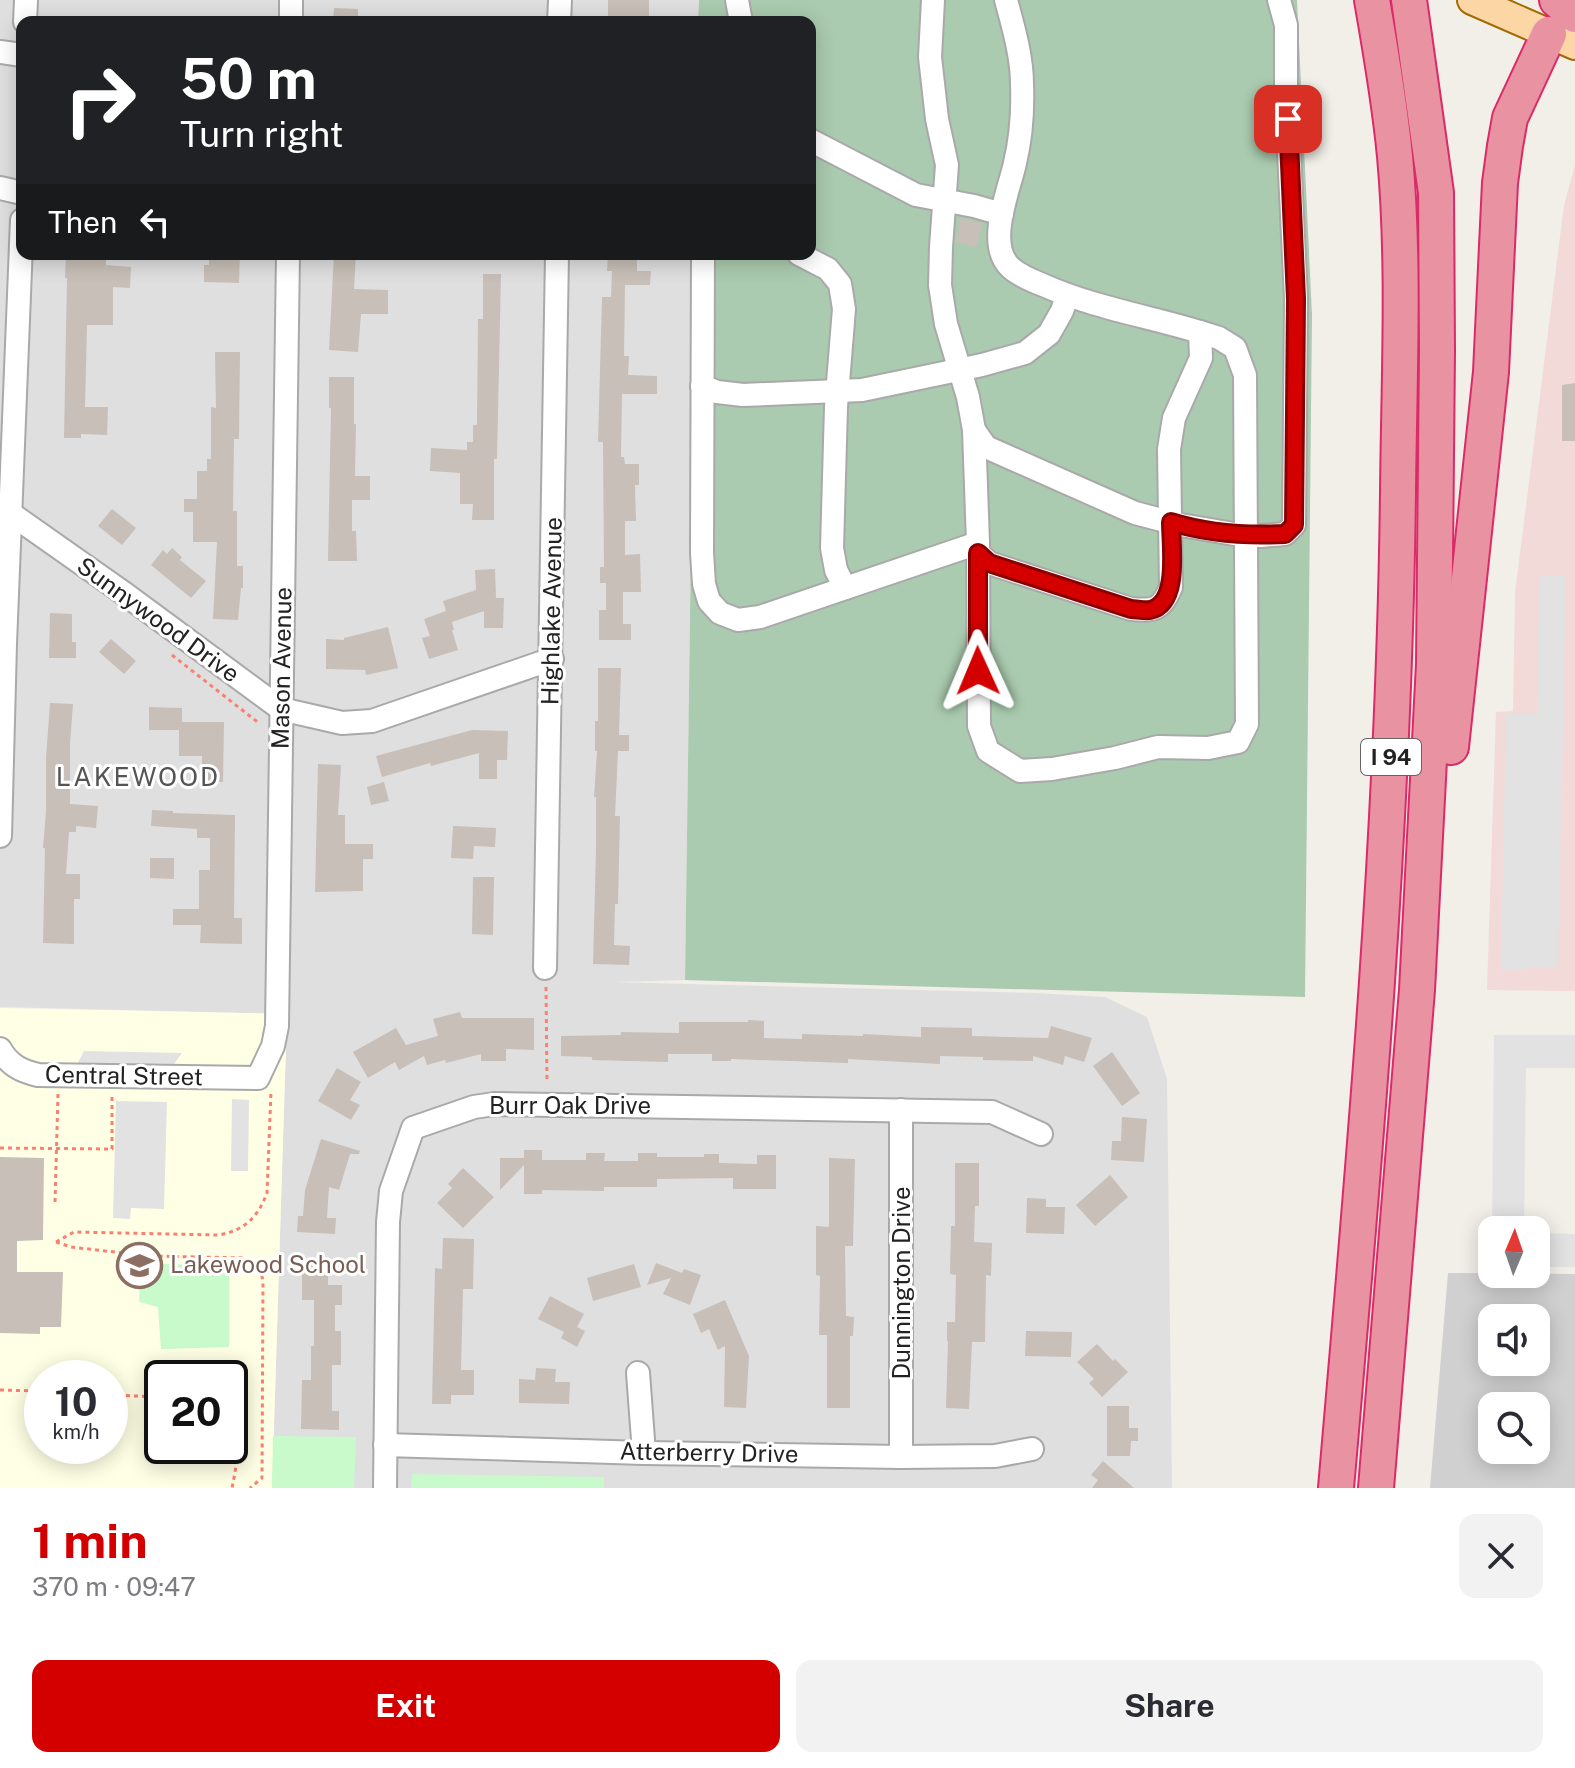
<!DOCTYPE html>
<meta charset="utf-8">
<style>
:root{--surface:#fff;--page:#f2f2f3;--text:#2b2b33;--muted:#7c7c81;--accent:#d40000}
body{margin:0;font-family:"Public Sans",sans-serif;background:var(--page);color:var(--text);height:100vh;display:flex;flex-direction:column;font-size:30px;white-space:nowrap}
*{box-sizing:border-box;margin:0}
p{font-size:26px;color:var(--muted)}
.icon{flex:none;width:44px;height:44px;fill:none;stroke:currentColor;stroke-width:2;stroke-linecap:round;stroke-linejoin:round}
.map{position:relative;height:1488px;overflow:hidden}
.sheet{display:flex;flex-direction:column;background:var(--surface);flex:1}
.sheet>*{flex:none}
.top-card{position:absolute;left:16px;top:16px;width:800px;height:244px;border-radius:16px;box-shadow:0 4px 20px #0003;background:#202124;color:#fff;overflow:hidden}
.needle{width:52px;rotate:2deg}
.buttons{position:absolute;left:1478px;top:1216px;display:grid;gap:16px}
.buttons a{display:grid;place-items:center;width:72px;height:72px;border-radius:16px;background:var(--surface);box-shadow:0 4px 20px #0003;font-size:40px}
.speed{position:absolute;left:24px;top:1360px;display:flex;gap:16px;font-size:40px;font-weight:700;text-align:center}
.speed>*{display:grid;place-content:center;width:104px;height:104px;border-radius:50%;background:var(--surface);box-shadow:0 4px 20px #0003;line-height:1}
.speed small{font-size:20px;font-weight:400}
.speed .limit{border:4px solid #111;border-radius:12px;background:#fff;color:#111}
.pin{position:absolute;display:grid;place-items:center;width:68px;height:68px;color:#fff;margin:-34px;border-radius:16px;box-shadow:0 4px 12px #0006}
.me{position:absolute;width:88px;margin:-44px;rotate:359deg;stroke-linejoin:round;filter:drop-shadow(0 0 6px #0008)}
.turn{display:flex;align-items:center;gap:28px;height:168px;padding:0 32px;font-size:36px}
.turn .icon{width:104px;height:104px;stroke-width:2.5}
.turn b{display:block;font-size:56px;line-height:68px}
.then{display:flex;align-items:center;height:76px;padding:0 32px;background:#0003;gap:16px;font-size:30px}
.round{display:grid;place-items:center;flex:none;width:84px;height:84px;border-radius:16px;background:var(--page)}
.overview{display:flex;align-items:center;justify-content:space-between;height:136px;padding:0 32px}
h1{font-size:48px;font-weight:700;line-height:60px;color:var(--accent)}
.action{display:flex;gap:16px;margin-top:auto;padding:16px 32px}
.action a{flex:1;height:92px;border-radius:16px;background:var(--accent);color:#fff;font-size:32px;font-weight:700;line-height:92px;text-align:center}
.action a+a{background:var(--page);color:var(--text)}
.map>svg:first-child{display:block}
.residential{fill:#e0dfdf}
.commercial{fill:#f2dad9}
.education{fill:#ffffe5;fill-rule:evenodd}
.religious{fill:#d0d0d0;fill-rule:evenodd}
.cemetery{fill:#aacbaf}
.park{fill:#c8facc}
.parking{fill:#e2e2e2}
.building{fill:#c7bfb8}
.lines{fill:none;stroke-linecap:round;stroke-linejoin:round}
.minor-casing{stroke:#a9a9a9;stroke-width:26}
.major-casing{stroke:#a06b00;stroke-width:32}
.highway-casing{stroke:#dc2a67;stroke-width:38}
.path{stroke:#fa8072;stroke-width:3;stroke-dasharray:4 4;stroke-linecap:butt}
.minor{stroke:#fff;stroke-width:22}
.major{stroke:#fcd6a4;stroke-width:28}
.highway{stroke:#e892a2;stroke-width:34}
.route-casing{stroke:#8a0000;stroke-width:20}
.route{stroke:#d40000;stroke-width:14}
.labels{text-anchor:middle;stroke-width:6;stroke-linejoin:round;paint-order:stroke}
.shield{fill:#fff;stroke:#646464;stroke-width:2}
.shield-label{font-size:22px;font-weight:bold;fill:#222}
.street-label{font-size:24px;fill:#222;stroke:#fff}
.education-label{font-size:24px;fill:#785e54;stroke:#fff;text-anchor:start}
.neighbourhood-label{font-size:26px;letter-spacing:2px;fill:#555;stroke:#fff}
</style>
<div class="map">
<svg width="1575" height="1488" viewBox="0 0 1575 1488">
<rect width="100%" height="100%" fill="#f2efe9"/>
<path class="residential" d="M 0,0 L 699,0 L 698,22 L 22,22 L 22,254 L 695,254 L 685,980 L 613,982 L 1035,993 L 1105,997 L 1147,1017 L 1167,1079 L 1172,1488 L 272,1488 L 287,1014 L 0,1007 Z"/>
<path class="commercial" d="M 1575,165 L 1575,991 L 1487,990 L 1496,712 L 1513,711 L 1515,593 L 1564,205 Z"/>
<path class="education" d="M 0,1008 L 287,1014 L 272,1488 L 0,1488 ZM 42,1378 L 110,1378 L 110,1446 L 42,1446 ZM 162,1378 L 230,1378 L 230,1446 L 162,1446 Z"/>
<path class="religious" d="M 1448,1273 L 1575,1274 L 1575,1488 L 1430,1488 ZM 1492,1318 L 1536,1318 L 1536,1362 L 1492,1362 ZM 1492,1406 L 1536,1406 L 1536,1450 L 1492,1450 Z"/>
<path class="cemetery" d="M 699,0 L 1297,0 L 1312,315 L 1305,997 L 685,980 L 695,254 L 810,254 L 810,22 L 698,22 Z"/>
<g class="park">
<path d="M 141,1263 L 229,1266 L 229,1347 L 161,1349 L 158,1307 L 139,1302 Z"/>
<path d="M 273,1436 L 356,1437 L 354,1488 L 272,1488 Z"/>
<path d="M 412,1474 L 604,1477 L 604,1488 L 411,1488 Z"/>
</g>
<g class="parking">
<path d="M 1539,576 L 1566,576 L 1558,966 L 1501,971 L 1506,714 L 1537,714 Z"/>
<path d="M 1494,1035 L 1575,1035 L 1575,1068 L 1526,1068 L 1524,1230 L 1492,1230 Z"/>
<path d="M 84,1051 L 182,1053 L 169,1071 L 75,1068 Z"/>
<path d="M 232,1099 L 249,1100 L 248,1171 L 231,1171 Z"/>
<path d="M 116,1101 L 167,1102 L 164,1209 L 131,1208 L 130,1219 L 113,1218 Z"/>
<path d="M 1536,1233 L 1575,1234 L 1575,1267 L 1536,1267 Z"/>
</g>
<g class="building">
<path d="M 608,0 L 649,0 L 649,19 L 608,18 Z"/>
<path d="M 334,8 L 358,9 L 358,22 L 333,22 Z"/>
<path d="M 961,218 L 982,223 L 977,247 L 956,242 Z"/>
<path d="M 66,254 L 106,254 L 106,265 L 131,267 L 130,288 L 113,287 L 113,325 L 87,325 L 85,407 L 108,407 L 107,435 L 81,434 L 81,438 L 64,438 L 67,278 L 65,278 Z"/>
<path d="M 209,254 L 240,254 L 239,283 L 204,282 L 204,265 L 209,265 Z"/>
<path d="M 334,254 L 356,254 L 354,289 L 388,290 L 388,314 L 361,314 L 358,352 L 329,350 Z"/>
<path d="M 608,254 L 637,254 L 637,271 L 651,271 L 650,285 L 625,285 L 624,356 L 629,356 L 628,375 L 657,376 L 657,394 L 622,394 L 621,457 L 624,457 L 625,464 L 639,464 L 639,485 L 635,485 L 636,521 L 625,521 L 625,555 L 640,554 L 641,592 L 623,592 L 623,624 L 631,624 L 631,640 L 599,640 L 599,610 L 606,610 L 606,583 L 600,583 L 600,567 L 604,567 L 603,442 L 598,442 L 602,297 L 611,297 L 612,271 L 607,271 Z"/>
<path d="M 483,274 L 501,274 L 497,459 L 494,459 L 494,520 L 472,520 L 473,504 L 460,504 L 460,473 L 430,471 L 431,448 L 467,450 L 467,442 L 473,442 L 473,425 L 477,425 L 478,319 L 483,319 Z"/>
<path d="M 215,352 L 240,352 L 239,439 L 234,439 L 233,511 L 237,511 L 237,566 L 243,566 L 243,588 L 241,588 L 238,620 L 213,619 L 217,542 L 193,542 L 193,512 L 184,512 L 184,499 L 197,499 L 197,471 L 207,471 L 207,459 L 211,459 L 211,407 L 216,408 Z"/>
<path d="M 329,377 L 354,377 L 354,424 L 356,424 L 355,476 L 370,476 L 370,500 L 352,500 L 352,531 L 356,531 L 357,561 L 328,561 L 331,408 L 329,408 Z"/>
<path d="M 1575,383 L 1575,441 L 1562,441 L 1562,385 Z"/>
<path d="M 112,509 L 136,528 L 122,545 L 98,526 Z"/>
<path d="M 172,548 L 182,557 L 180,560 L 206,581 L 191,598 L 151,565 L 163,550 L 167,554 Z"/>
<path d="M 495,569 L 496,598 L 504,598 L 503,628 L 484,628 L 484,611 L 452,622 L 454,630 L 452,630 L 458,650 L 429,659 L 422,638 L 430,636 L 424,619 L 446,611 L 443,601 L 476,590 L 475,570 Z"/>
<path d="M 50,613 L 72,614 L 72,642 L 76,642 L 76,658 L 49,658 Z"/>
<path d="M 388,627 L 398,668 L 366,675 L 365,670 L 326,669 L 326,639 L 344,640 L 344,638 Z"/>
<path d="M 111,639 L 136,661 L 124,674 L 99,652 Z"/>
<path d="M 598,668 L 621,668 L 619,735 L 629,735 L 629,751 L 618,751 L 615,816 L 620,816 L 618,904 L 615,904 L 614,945 L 630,946 L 629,965 L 593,964 L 596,850 L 596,797 L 594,797 L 597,751 L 595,751 L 595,721 L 598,721 Z"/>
<path d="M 50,703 L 73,704 L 70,744 L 70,804 L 98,806 L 96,828 L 76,826 L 76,832 L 69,832 L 66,874 L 80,874 L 80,899 L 74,899 L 74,944 L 43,943 L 45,848 L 43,848 L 46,811 L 46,758 Z"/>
<path d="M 149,707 L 182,708 L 182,722 L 224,722 L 223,782 L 202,782 L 202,756 L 179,756 L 179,730 L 149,730 Z"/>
<path d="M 472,730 L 508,731 L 507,760 L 497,760 L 497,779 L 479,779 L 479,753 L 431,766 L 430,763 L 382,777 L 376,756 Z"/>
<path d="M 318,764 L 341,765 L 338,815 L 345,815 L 345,844 L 373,844 L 373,859 L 363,859 L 363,891 L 315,892 Z"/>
<path d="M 384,782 L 389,801 L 371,805 L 367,787 Z"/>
<path d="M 152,810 L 173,811 L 173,813 L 235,815 L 234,918 L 242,918 L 242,944 L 200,943 L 201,925 L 173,925 L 173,909 L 199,909 L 199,870 L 210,870 L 210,838 L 197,838 L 197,829 L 151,826 Z"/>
<path d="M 453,826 L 496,828 L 495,847 L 474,846 L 473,859 L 451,858 Z"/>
<path d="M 150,858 L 174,858 L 174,879 L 150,878 Z"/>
<path d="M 473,877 L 494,877 L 493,935 L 472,934 Z"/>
<path d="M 460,1012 L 462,1018 L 534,1018 L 534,1050 L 506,1049 L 506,1061 L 481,1061 L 481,1054 L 446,1063 L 445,1060 L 427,1065 L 424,1056 L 399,1070 L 395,1062 L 368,1078 L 353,1052 L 396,1028 L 406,1045 L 438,1036 L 433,1019 Z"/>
<path d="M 748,1020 L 764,1021 L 764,1038 L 802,1039 L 802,1034 L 863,1036 L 863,1034 L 921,1037 L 921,1027 L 972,1028 L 972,1036 L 1048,1038 L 1051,1026 L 1092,1038 L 1084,1062 L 1065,1056 L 1063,1065 L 1033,1056 L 1033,1061 L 983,1060 L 983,1057 L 940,1056 L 940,1064 L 848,1059 L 848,1063 L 731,1059 L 731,1061 L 712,1061 L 712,1054 L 668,1054 L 668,1062 L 592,1060 L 592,1057 L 561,1056 L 561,1036 L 621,1035 L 621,1032 L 679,1033 L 679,1022 L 748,1022 Z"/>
<path d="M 1112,1052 L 1140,1093 L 1122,1106 L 1093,1066 Z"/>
<path d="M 337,1068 L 361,1082 L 350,1100 L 360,1105 L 351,1120 L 318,1101 Z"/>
<path d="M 1122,1117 L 1147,1119 L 1144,1162 L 1111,1160 L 1112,1141 L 1121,1141 Z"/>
<path d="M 321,1139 L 360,1151 L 359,1154 L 350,1154 L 339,1190 L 329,1187 L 327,1218 L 336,1218 L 335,1234 L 297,1232 L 298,1216 L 303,1216 L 305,1190 Z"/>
<path d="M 524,1150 L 542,1150 L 542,1160 L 586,1160 L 586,1153 L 605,1153 L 604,1161 L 638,1161 L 638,1153 L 657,1153 L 657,1157 L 704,1157 L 704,1154 L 719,1154 L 719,1163 L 757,1164 L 757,1155 L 776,1155 L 776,1189 L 733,1189 L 733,1178 L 657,1179 L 657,1187 L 604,1187 L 604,1191 L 542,1190 L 542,1194 L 524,1194 L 524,1165 L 500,1190 L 500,1158 L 524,1158 Z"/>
<path d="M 0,1157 L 44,1158 L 43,1240 L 17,1241 L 17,1272 L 63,1272 L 61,1327 L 40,1327 L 40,1334 L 0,1333 Z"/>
<path d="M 829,1158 L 855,1159 L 853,1246 L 845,1246 L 846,1316 L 854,1317 L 853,1336 L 850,1336 L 850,1408 L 827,1408 L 827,1335 L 819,1335 L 820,1276 L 816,1275 L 816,1226 L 829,1227 Z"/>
<path d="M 955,1163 L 979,1163 L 979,1206 L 975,1206 L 974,1242 L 992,1243 L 991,1276 L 986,1275 L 985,1342 L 972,1342 L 969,1409 L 946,1408 L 948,1341 L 947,1341 L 947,1322 L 955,1322 L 956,1275 L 950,1274 L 951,1226 L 955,1226 Z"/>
<path d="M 463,1168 L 494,1197 L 463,1228 L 437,1203 L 452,1188 L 448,1184 Z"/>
<path d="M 1110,1175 L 1128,1197 L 1095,1226 L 1076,1205 Z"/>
<path d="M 1027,1198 L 1046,1199 L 1046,1207 L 1065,1207 L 1064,1234 L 1026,1233 Z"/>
<path d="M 443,1238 L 474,1239 L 473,1289 L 463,1289 L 461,1370 L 474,1370 L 474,1395 L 451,1395 L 451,1404 L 432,1404 L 435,1268 L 442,1269 Z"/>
<path d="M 656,1263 L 682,1273 L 684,1269 L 701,1275 L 690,1305 L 663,1294 L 671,1278 L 647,1285 Z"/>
<path d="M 302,1264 L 328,1264 L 328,1285 L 342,1285 L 342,1305 L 335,1305 L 335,1331 L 341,1331 L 341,1365 L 332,1365 L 332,1411 L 339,1411 L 339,1430 L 301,1429 L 302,1380 L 311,1380 L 311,1346 L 314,1346 L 314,1300 L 302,1300 Z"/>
<path d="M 634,1264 L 641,1287 L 593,1301 L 587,1278 Z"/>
<path d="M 550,1296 L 584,1314 L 577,1327 L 585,1331 L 577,1347 L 561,1338 L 564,1332 L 538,1319 Z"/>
<path d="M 725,1300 L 749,1356 L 746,1408 L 724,1407 L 725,1346 L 718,1350 L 709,1329 L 701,1333 L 693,1314 Z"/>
<path d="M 1026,1331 L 1072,1332 L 1071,1357 L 1025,1356 Z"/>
<path d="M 1097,1344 L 1113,1361 L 1115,1359 L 1128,1372 L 1102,1397 L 1089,1383 L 1094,1379 L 1077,1362 Z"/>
<path d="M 536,1368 L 556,1369 L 555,1382 L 570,1382 L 569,1404 L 519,1403 L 519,1379 L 535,1380 Z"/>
<path d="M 1107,1406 L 1129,1406 L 1129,1428 L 1138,1428 L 1138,1441 L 1131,1441 L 1130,1456 L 1107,1456 Z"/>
<path d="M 1103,1461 L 1134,1488 L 1092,1488 L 1098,1480 L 1091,1475 Z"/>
</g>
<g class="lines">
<defs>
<g id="minor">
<path d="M 737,0 L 741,22"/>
<path d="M 933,0 L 930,57 L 937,119 L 947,165 L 941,247 L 940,285 L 946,324 L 968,397 L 974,430 L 978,543 L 979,726 L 988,751 L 1020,771 L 1052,769 L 1115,758 L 1158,747 L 1208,748 L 1238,742 L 1247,724 L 1245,375 L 1235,348 L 1219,338 C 1161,318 1099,310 1043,285 C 1033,281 1020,276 1011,268 C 985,245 1009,191 1015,163 C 1021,138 1023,110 1022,84 C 1022,56 1013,26 1006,0"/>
<path d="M 25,22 L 26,0"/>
<path d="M 291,22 L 291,0"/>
<path d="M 559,22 L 560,0"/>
<path d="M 0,52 L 22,55"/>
<path d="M 810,140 L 916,195 L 974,206 L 1002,214"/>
<path d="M 0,188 L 22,193"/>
<path d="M 703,254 L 702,553 L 704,584 L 709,601 L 720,613 L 738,620 L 760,617 L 978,543"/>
<path d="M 799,254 L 828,269 L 840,284 L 844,309 L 836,407 L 832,548 L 836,570 L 845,588"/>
<path d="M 702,386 L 717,392 L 743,395 L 862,390 L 982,365 L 1025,353 L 1049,334 L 1062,311 L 1067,296"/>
<path d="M 974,430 L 986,447 L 1135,513 L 1181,525 L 1234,534 L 1261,536 L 1285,534 L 1294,525 L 1296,299 L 1286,89 L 1286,25 L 1279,0"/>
<path d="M 0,506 L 125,594 L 281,709 L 342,723 L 372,721 L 552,659"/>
<path d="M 978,553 L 989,563 L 1131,609 C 1155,611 1161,610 1171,587 L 1169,449 L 1174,418 L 1201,358 L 1200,332"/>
<path d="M 0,836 L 5,644 L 22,220"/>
<path d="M 545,968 L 557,254"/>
<path d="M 0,1049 C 9,1065 21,1071 38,1075 L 258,1078 L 273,1046 L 277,1026 L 288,254"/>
<path d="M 638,1373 L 644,1453"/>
<path d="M 385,1445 L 644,1453 L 901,1457 L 995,1456 L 1032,1449"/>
<path d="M 901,1457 L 901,1110"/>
<path d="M 385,1488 L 388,1222 L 391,1191 L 413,1128 L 474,1107 L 494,1104 L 992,1112 L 1041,1134"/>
</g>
<path id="major" d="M 1472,0 L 1575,45"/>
<g id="highway">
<path d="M 1557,0 L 1575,15"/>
<path d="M 1451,747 L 1491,372 L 1500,183 L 1505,146 L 1510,118 L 1549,34"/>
<path d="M 1336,1488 C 1365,1156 1394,826 1398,493 C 1399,382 1405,266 1395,156 C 1390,104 1381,51 1372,0"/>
<path d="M 1376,1488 L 1417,990 L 1434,664 L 1437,350 L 1436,193 L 1409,0"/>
</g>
</defs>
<use href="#minor" class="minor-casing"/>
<use href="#major" class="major-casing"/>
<use href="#highway" class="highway-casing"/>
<g class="path">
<path d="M 172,655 L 260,724"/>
<path d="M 546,987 L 547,1083"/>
<path d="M 0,1148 L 112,1149 L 112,1097"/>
<path d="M 55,1202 L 58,1094"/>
<path d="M 56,1242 L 71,1247 L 149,1256 L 246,1258 C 258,1263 261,1269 263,1282 L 262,1478 L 250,1488"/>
<path d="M 56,1242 L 74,1232 L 219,1235 C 245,1230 258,1217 267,1193 L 271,1091"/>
<path d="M 0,1390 L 42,1391"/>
<path d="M 110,1395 L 162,1397"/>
<path d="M 230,1413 C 242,1437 237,1463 232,1488"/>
</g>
<use href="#minor" class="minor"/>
<use href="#major" class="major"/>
<use href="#highway" class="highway"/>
</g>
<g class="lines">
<defs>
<path id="route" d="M 978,671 L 978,553 L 989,563 L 1131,609 C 1136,609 1145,611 1150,610 C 1180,604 1171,546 1171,522 C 1207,533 1247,536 1285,534 L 1294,525 L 1296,299 L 1288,119"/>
</defs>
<use href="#route" class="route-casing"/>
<use href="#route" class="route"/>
</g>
<defs>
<symbol id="school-ring" viewBox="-11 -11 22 22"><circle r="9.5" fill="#fff" stroke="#8d6e63" stroke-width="1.5"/><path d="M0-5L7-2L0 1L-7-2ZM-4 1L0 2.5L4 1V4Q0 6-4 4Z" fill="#8d6e63"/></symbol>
</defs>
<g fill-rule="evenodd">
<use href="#school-ring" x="114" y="1240" width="51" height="51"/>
</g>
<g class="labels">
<rect class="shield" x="1361" y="739" width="60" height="36" rx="6"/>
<g class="shield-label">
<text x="1391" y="765">I 94</text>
</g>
<g class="street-label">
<text transform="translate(552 611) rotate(-89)" y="8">Highlake Avenue</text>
<text transform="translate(158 620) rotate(36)" y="8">Sunnywood Drive</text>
<text transform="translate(282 668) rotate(-89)" y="8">Mason Avenue</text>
<text transform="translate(124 1076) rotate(1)" y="8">Central Street</text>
<text x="570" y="1114">Burr Oak Drive</text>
<text transform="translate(902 1283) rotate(-90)" y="8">Dunnington Drive</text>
<text transform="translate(709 1453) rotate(1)" y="8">Atterberry Drive</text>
</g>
<g class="education-label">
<text x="170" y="1273">Lakewood School</text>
</g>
<g class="neighbourhood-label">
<text x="138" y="786">LAKEWOOD</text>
</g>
</g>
</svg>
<div class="buttons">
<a><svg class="needle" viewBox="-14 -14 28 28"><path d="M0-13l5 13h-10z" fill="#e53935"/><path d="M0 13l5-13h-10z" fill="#7c7c81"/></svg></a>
<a><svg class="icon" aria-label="sound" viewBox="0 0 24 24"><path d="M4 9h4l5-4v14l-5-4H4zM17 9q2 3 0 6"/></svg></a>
<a><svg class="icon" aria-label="search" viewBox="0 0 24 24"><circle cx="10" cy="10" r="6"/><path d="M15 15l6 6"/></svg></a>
</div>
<div class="speed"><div>10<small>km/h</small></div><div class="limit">20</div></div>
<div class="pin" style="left:1288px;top:119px;background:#d93025"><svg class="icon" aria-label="arrive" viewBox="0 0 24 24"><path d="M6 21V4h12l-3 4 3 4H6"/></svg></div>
<svg class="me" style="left:978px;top:671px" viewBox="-20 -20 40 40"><path d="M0-17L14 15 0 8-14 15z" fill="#d40000" stroke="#fff" stroke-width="4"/></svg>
<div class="top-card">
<div class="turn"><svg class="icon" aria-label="right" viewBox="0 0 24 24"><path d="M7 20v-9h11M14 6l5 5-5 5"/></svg><div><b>50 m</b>Turn right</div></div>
<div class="then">Then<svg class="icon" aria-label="left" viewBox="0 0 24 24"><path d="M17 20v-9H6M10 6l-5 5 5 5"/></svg></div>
</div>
</div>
<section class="sheet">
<div class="overview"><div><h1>1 min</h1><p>370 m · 09:47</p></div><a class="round"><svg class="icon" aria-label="close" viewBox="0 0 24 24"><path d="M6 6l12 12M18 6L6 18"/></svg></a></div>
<div class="action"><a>Exit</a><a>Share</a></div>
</section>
